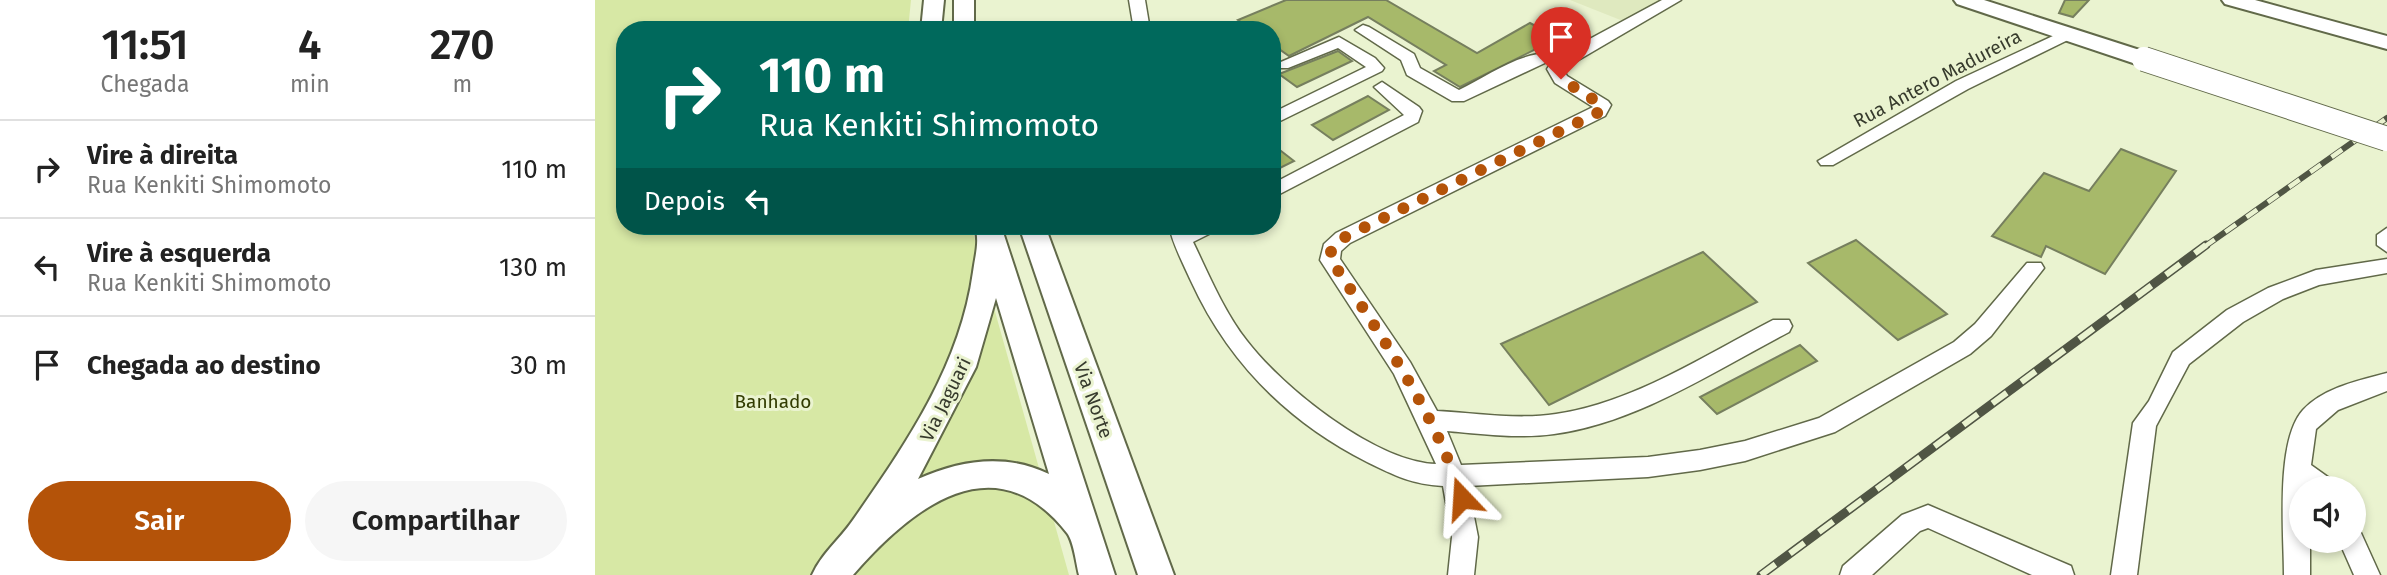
<!DOCTYPE html>
<html lang="pt">
<meta charset="utf-8">
<style>
:root{--surface:#fff;--page:#f6f6f6;--text:#222;--muted:#767676;--line:#e0e0e0;--accent:#b45309}
body{margin:0;font-family:"Fira Sans",sans-serif;background:var(--page);color:var(--text);height:100vh;display:flex;flex-direction:column;font-size:26px;white-space:nowrap}
*{box-sizing:border-box;margin:0}
p{font-size:23px;color:var(--muted)}
.icon{flex:none;width:38px;height:38px;fill:none;stroke:currentColor;stroke-width:2;stroke-linecap:round;stroke-linejoin:round}
.map{position:relative;flex:1;overflow:hidden}
.panel{display:flex;flex-direction:column;background:var(--surface);width:595px}
.panel>*{flex:none}
.hud{position:absolute;left:21px;top:21px;width:665px;height:214px;border-radius:28px;box-shadow:0 4px 10px #0003;background:#00695c;color:#fff;overflow:hidden}
.controls{position:absolute;left:1694px;top:476px;display:grid;gap:14px}
.controls a{display:grid;place-items:center;width:77px;height:77px;border-radius:50%;background:var(--surface);box-shadow:0 4px 10px #0003;font-size:35px}
.pin{position:absolute;display:grid;place-items:center;width:60px;height:60px;color:#fff;margin:-72px -30px;border-radius:50% 50% 50% 0;rotate:-45deg;box-shadow:0 0 7px #0007}
.pin .icon{rotate:45deg}
.me{position:absolute;width:77px;margin:-38px;rotate:340deg;stroke-linejoin:round;filter:drop-shadow(0 0 5px #0008)}
.turn{display:flex;align-items:center;gap:24px;height:147px;padding:0 28px;font-size:32px}
.turn .icon{width:91px;height:91px;stroke-width:2.5}
.turn b{display:block;font-size:49px;line-height:60px}
.then{display:flex;align-items:center;height:66px;padding:0 28px;background:#0003;gap:14px;font-size:26px}
.eta{display:flex;justify-content:space-evenly;align-items:center;height:119px;text-align:center}
.eta b{font-size:42px;font-weight:600;line-height:49px}
.action{display:flex;gap:14px;margin-top:auto;padding:14px 28px}
.action a{flex:1;height:80px;border-radius:42px;background:var(--accent);color:#fff;font-size:28px;font-weight:600;line-height:80px;text-align:center}
.action a+a{background:var(--page);color:var(--text)}
ul{padding:0;list-style:none}
li{display:flex;align-items:center;gap:21px;height:98px;padding:0 28px;border-top:2px solid var(--line)}
li div{flex:1}
li b{display:block;font-size:26px}
li em{font-style:normal}
main{display:flex;flex:1;min-height:0}
.map>svg:first-child{display:block}
.built{fill:#dfe9bf}
.green{fill:#d7e8a5}
.building{fill:#a7b96a;stroke:#767f5e;stroke-width:2}
.lines{fill:none;stroke-linecap:round;stroke-linejoin:round}
.street-casing{stroke:#616949;stroke-width:3}
.secondary-casing{stroke:#616949;stroke-width:4}
.street{fill:#fff;fill-rule:evenodd}
.secondary{fill:#fff;fill-rule:evenodd}
.rail-far1-casing{stroke:#505544;stroke-width:6}
.rail-casing{stroke:#505544;stroke-width:9}
.rail-far1{stroke:#eaf3d0;stroke-width:4.5;stroke-dasharray:13;stroke-linecap:butt}
.rail{stroke:#eaf3d0;stroke-width:6;stroke-dasharray:18;stroke-linecap:butt}
.secondary-bridge-casing{stroke:#616949;stroke-width:26;stroke-linecap:butt}
.secondary-bridge{stroke:#fff;stroke-width:24}
.route{stroke:#b45309;stroke-width:12;stroke-dasharray:0 21.6}
.labels{text-anchor:middle;stroke-width:6;stroke-linejoin:round;paint-order:stroke}
.street-label{font-size:19px;fill:#373b2d;stroke:#eaf3d0}
.park-label{font-size:19px;fill:#323c00;stroke:#eaf3d0}
</style>
<main>
<section class="panel">
<div class="eta">
<div><b>11:51</b><p>Chegada</p></div>
<div><b>4</b><p>min</p></div>
<div><b>270</b><p>m</p></div>
</div>
<ul>
<li><svg class="icon" aria-label="right" viewBox="0 0 24 24"><path d="M7 20v-9h11M14 6l5 5-5 5"/></svg><div><b>Vire à direita</b><p>Rua Kenkiti Shimomoto</p></div><em>110 m</em></li>
<li><svg class="icon" aria-label="left" viewBox="0 0 24 24"><path d="M17 20v-9H6M10 6l-5 5 5 5"/></svg><div><b>Vire à esquerda</b><p>Rua Kenkiti Shimomoto</p></div><em>130 m</em></li>
<li><svg class="icon" aria-label="arrive" viewBox="0 0 24 24"><path d="M6 21V4h12l-3 4 3 4H6"/></svg><div><b>Chegada ao destino</b></div><em>30 m</em></li>
</ul>
<div class="action"><a>Sair</a><a>Compartilhar</a></div>
</section>
<div class="map">
<svg width="1792" height="575" viewBox="0 0 1792 575">
<rect width="100%" height="100%" fill="#eaf3d0"/>
<path class="built" d="M 975,0 L 1066,0 L 1028,21 Z"/>
<path class="green" d="M 0,0 L 316,0 L 313,30 L 30,30 L 30,226 L 376,226 L 474,575 L 0,575 Z"/>
<g class="building">
<path d="M 691,0 L 791,0 L 882,53 L 935,23 L 963,38 L 865,87 L 839,71 L 851,65 L 773,17 L 694,56 L 677,44 L 677,30 L 657,30 L 643,20 Z"/>
<path d="M 1470,0 L 1494,0 L 1478,17 L 1464,13 Z"/>
<path d="M 743,51 L 757,61 L 702,87 L 684,74 Z"/>
<path d="M 773,96 L 794,110 L 738,140 L 717,125 Z"/>
<path d="M 677,144 L 699,161 L 677,172 Z"/>
<path d="M 1526,149 L 1581,171 L 1510,274 L 1451,246 L 1446,257 L 1397,236 L 1449,173 L 1494,191 Z"/>
<path d="M 1261,240 L 1352,314 L 1303,340 L 1213,263 Z"/>
<path d="M 1108,252 L 1162,302 L 954,405 L 906,344 Z"/>
<path d="M 1205,345 L 1222,361 L 1122,414 L 1105,397 Z"/>
</g>
<g class="lines">
<defs>
<g id="street">
<path d="M 534,0 L 550,0 L 555,30 L 539,30 Z"/>
<path d="M 1067,0 L 1086,0 L 968,69 L 972,76 L 1013,101 L 1016,105 L 1010,116 L 755,243 L 746,251 L 745,259 L 815,362 L 842,411 C 881,413 922,420 961,414 C 1038,403 1110,355 1178,320 L 1194,320 L 1197,326 L 1194,332 C 1121,370 1042,423 959,434 C 923,439 887,434 852,431 L 866,465 L 1053,457 L 1105,450 L 1150,441 L 1224,418 L 1359,342 L 1380,324 L 1432,263 L 1446,263 L 1449,268 L 1396,336 L 1375,354 L 1240,432 L 1150,461 L 1105,470 L 1053,477 L 873,486 L 883,537 L 879,575 L 853,575 L 857,537 L 848,486 C 816,484 801,476 772,462 C 693,422 633,362 596,281 C 588,263 578,245 574,226 L 623,226 L 620,231 L 598,242 C 614,275 629,312 652,341 C 688,388 781,462 841,464 L 799,374 L 725,260 L 729,244 L 741,233 L 998,107 L 960,83 L 952,69 L 956,63 L 952,62 L 869,101 L 857,101 L 812,75 L 806,60 L 760,30 L 768,25 L 774,27 L 819,54 L 825,68 L 864,90 C 893,76 933,46 965,55 Z"/>
<path d="M 1473,29 L 1481,34 L 1479,37 L 1373,89 L 1238,165 L 1226,165 L 1223,161 L 1361,81 Z"/>
<path d="M 744,37 L 780,58 L 789,68 L 787,71 L 677,125 L 677,113 L 771,67 L 743,48 L 693,68 L 681,68 L 679,65 Z"/>
<path d="M 787,82 L 824,107 L 827,111 L 823,122 L 677,198 L 677,184 L 809,115 L 779,87 Z"/>
<path d="M 1792,228 L 1792,252 L 1782,245 L 1782,235 Z"/>
<path d="M 1792,259 L 1792,273 L 1724,285 L 1688,299 L 1648,322 L 1594,364 L 1561,426 L 1542,575 L 1516,575 L 1538,423 L 1554,401 L 1578,352 L 1632,310 L 1673,288 L 1721,270 Z"/>
<path d="M 1792,373 L 1792,391 L 1743,410 L 1721,429 L 1716,465 L 1737,480 L 1741,488 L 1706,488 L 1706,541 L 1715,541 L 1715,575 L 1689,575 C 1689,534 1680,441 1708,410 C 1728,388 1765,380 1792,373 Z"/>
<path d="M 1333,505 L 1476,566 L 1479,575 L 1437,575 L 1333,528 L 1325,531 L 1277,575 L 1245,575 L 1248,566 L 1307,515 Z"/>
<path d="M 1759,530 L 1766,533 L 1785,575 L 1759,575 L 1744,541 L 1759,541 Z"/>
</g>
<g id="secondary">
<path d="M 329,0 L 349,0 L 346,30 L 326,30 Z"/>
<rect x="359" y="0" width="20" height="30"/>
<path d="M 1359,0 L 1389,0 L 1557,54 L 1560,59 L 1557,64 L 1541,64 L 1362,4 Z"/>
<path d="M 1627,0 L 1660,0 L 1792,36 L 1792,49 L 1630,4 Z"/>
<path d="M 380,226 L 406,226 L 520,575 L 484,575 C 481,564 479,542 472,533 C 400,441 317,507 258,575 L 217,575 C 226,554 245,539 258,520 C 311,444 365,366 378,272 C 380,256 385,242 380,226 ZM 401,298 L 454,474 C 411,453 365,460 323,479 L 381,367 Z"/>
<path d="M 424,226 L 450,226 L 579,575 L 543,575 Z"/>
</g>
</defs>
<use href="#street" class="street-casing"/>
<use href="#secondary" class="secondary-casing"/>
<use href="#street" class="street"/>
<use href="#secondary" class="secondary"/>
<defs>
<path id="rail-far1" d="M 1609,247 L 1792,118"/>
<path id="rail" d="M 1166,575 L 1611,245"/>
</defs>
<use href="#rail-far1" class="rail-far1-casing"/>
<use href="#rail" class="rail-casing"/>
<use href="#rail-far1" class="rail-far1"/>
<use href="#rail" class="rail"/>
<defs>
<path id="secondary-bridge" d="M 1549,59 L 1792,139"/>
</defs>
<use href="#secondary-bridge" class="secondary-bridge-casing"/>
<use href="#secondary-bridge" class="secondary-bridge"/>
</g>
<g class="lines">
<path class="route" d="M 867,498 C 840,412 785,334 736,260 L 736,249 L 748,238 L 1004,112 L 1007,105 L 966,79"/>
</g>
<g class="labels">
<g class="street-label">
<text transform="translate(1342 78) rotate(-28)" y="7">Rua Antero Madureira</text>
<text transform="translate(350 399) rotate(-64)" y="7">Via Jaguari</text>
<text transform="translate(499 400) rotate(70)" y="7">Via Norte</text>
</g>
<g class="park-label">
<text x="178" y="408">Banhado</text>
</g>
</g>
</svg>
<div class="controls">
<a><svg class="icon" aria-label="sound" viewBox="0 0 24 24"><path d="M4 9h4l5-4v14l-5-4H4zM17 9q2 3 0 6"/></svg></a>
</div>
<div class="pin" style="left:966px;top:79px;background:#d93025"><svg class="icon" aria-label="arrive" viewBox="0 0 24 24"><path d="M6 21V4h12l-3 4 3 4H6"/></svg></div>
<svg class="me" style="left:867px;top:498px" viewBox="-20 -20 40 40"><path d="M0-17L14 15 0 8-14 15z" fill="#b45309" stroke="#fff" stroke-width="4"/></svg>
<div class="hud">
<div class="turn"><svg class="icon" aria-label="right" viewBox="0 0 24 24"><path d="M7 20v-9h11M14 6l5 5-5 5"/></svg><div><b>110 m</b>Rua Kenkiti Shimomoto</div></div>
<div class="then">Depois<svg class="icon" aria-label="left" viewBox="0 0 24 24"><path d="M17 20v-9H6M10 6l-5 5 5 5"/></svg></div>
</div>
</div>
</main>
